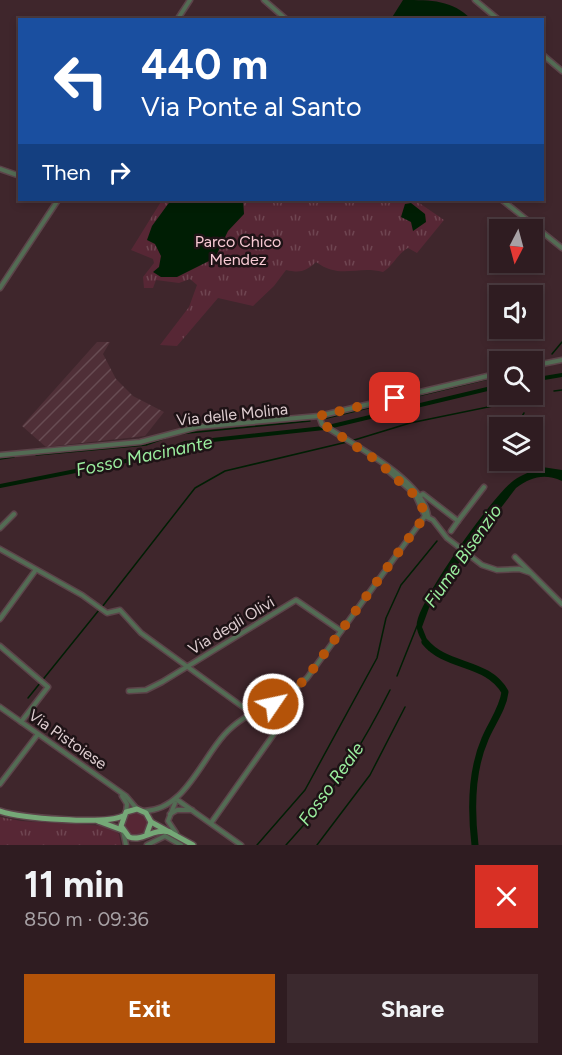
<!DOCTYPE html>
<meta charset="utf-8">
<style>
:root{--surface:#2f1c21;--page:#3b292e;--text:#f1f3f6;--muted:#a7a1a5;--line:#4a3a3f;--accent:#b45309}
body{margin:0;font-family:Figtree,sans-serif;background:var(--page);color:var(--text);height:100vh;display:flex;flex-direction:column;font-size:22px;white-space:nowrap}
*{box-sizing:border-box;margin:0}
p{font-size:20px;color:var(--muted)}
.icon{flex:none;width:33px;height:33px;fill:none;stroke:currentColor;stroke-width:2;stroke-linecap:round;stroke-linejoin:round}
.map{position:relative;height:845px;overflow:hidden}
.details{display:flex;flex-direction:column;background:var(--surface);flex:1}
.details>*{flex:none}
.top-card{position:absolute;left:18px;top:18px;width:526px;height:183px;border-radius:0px;box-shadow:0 3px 9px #0003,0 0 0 2px var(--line);background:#1a4fa0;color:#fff;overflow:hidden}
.needle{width:39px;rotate:186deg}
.buttons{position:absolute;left:489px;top:219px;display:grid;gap:12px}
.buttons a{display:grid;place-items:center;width:54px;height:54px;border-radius:0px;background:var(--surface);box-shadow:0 3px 9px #0003,0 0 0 2px var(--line);font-size:30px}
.pin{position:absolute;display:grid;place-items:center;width:51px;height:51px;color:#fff;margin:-26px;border-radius:12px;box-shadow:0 3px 9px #0006}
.me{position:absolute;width:66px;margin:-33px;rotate:56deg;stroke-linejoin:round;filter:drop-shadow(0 0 4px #0008)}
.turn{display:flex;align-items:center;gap:21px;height:126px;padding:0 24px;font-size:27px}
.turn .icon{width:78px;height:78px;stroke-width:2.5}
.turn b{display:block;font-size:42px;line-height:51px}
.then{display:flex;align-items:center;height:57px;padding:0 24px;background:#0003;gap:12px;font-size:22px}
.round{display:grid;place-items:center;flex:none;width:63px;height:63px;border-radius:0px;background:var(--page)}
.head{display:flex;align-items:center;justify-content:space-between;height:102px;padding:0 24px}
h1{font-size:36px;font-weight:700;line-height:45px}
.cta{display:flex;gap:12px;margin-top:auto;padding:12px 24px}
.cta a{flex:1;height:69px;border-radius:0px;background:var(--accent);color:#fff;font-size:24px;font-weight:700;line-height:69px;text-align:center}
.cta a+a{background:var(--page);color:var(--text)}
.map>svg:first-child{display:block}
.industrial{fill:url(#industrial-furrows)}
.grass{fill:#572735}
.park{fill:url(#park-tufts)}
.water{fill:#001e04}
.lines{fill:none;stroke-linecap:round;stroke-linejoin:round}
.stream{stroke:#001e04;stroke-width:1.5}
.canal{stroke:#001e04;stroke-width:4}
.river{stroke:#001e04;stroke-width:7}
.minor-casing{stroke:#5c444a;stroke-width:7}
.major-casing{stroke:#5c444a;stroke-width:8}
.minor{stroke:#536c54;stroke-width:4}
.major{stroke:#75a877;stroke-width:5}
.route{stroke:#b45309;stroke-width:10;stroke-dasharray:0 18}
.labels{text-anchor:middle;stroke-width:5;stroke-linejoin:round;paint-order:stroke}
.park-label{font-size:16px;fill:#f8cad4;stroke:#1e1316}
.street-label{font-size:16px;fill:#decdd0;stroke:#1e1316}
.water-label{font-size:18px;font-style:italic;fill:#9aed9e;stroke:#1e1316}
</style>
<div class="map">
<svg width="562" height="845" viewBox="0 0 562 845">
<defs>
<pattern id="industrial-furrows" width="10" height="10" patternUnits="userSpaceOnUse" patternTransform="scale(1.5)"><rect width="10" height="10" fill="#4f2f37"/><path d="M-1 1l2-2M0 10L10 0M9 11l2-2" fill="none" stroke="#684c53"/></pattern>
<pattern id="park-tufts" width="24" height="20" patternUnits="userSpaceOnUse" patternTransform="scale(1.5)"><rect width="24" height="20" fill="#572735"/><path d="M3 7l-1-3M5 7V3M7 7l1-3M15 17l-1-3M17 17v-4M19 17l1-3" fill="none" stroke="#6f4551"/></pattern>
</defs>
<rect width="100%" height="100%" fill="#3f262c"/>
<path class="industrial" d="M 97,342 L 110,342 L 103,354 L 116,379 L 133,396 L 164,412 L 145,436 L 46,447 L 22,426 Z"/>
<circle class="grass" cx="136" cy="824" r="12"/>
<g class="park">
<path d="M 162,200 L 415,200 L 444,220 L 417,253 L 408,248 C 397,254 394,265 383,272 C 357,265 341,280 316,262 C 305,272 300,273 286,270 L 274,286 L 253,306 L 218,298 L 177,346 L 160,345 L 189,307 L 197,285 L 190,279 L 179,283 L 156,280 L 153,288 L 144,288 L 143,277 L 154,263 L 153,259 L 131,250 Z"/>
<path d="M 0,817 L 21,821 L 107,826 L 119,834 L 121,845 L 0,845 Z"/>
</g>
<g class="water">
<path d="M 403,0 C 432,0 452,0 471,19 L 391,19 Z"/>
<path d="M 171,200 L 243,200 L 244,214 L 228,231 L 215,258 L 177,277 L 161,277 L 153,272 L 159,267 L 161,256 L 155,244 L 147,240 L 152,226 Z"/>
<path d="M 411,203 L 425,214 L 426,222 L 413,231 L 411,222 L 401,217 L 405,204 Z"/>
<path d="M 542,467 L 562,470 L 562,481 C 544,473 531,477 516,488 L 433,597 L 422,627 L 428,642 L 433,648 L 429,651 C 423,643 415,632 417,622 C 422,596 491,498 513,481 C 521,475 532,471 542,467 Z"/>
</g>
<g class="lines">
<g class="stream">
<path d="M 552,354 L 562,342"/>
<path d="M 554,391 L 562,390"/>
<path d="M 529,402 L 531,395"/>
<path d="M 327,418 L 500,376"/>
<path d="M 515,428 L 524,413"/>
<path d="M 178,434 L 310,421"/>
<path d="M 351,441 L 410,423 L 532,398"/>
<path d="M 36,455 L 146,445 L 171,436"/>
<path d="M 0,459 L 14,457"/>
<path d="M 491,459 L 500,448"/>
<path d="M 102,607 L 195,488 L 225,471 L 347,442"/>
<path d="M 397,676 L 417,626"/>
<path d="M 28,698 L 99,610"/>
<path d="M 257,845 L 305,790 L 377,658 L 386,618 L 401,585 L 437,541"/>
<path d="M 286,845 C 329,799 362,746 390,690"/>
<path d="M 317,845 L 370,775 L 405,707"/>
</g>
<g class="canal">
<path d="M 532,380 L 562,375"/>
<path d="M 0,486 L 156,455 L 185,443 L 324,428 L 500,386"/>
</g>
<path class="river" d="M 425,642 C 446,668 488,661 505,692 C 503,709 491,724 485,739 C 471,771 471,811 475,845"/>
<defs>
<g id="minor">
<path d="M 264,0 L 287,20"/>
<path d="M 475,0 L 499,20"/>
<path d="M 177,20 L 190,0"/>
<path d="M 543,55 L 562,71"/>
<path d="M 0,169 L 20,176"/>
<path d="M 502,200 L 562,248"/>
<path d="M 0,288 L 58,200"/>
<path d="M 532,366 L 562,360"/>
<path d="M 319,416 L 322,424 C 351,444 423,479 428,516"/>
<path d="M 0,455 L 140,442 L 197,427 L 319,416 L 500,373"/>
<path d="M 384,467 L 415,494 L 425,516"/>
<path d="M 420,496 L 423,494 L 458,521 L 451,531"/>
<path d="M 425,516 L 433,520 L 447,538 L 482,565 L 497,570 L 519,569 L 531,573 L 562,604"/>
<path d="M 458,521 L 484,487"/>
<path d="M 0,528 L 14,514"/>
<path d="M 0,549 L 82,595 L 107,613 L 120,610 L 141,633 L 276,731 L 211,823"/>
<path d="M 515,557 L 530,572"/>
<path d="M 0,619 L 35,571"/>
<path d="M 0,646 L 48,687 L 21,722"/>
<path d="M 129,691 L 146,690 L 162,682 L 296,600 L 341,631"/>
<path d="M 0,707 L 126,796 L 137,809"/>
<path d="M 0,784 L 38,734"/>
<path d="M 122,796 L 127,804 L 126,812"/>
<path d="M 176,799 L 241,845"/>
<path d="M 175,803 L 168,821 L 176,833"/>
<path d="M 144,811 C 184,810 200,762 224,735 C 247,709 281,704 307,678 L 425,516"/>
<path d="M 170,814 L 177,810 L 192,810"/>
<path d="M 123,831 L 126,845"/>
<path d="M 147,845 L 165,836 L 181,845"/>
</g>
<g id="major">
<path d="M 0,811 C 21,818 104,825 123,816"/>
<path d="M 98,821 L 122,830"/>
<path d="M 151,822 L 193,845"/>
<path d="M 147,833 L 151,822 L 146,813 L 137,809 L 126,812 L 121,826 L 129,837 C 143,842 152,828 170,832"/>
</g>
</defs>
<use href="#minor" class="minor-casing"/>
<use href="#major" class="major-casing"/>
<use href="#minor" class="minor"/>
<use href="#major" class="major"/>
</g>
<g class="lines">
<path class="route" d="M 273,704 L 292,692 L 308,676 L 425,516 C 419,490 397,484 382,464 L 320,422 L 319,416 L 395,398"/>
</g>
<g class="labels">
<g class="park-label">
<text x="238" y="247">Parco Chico<tspan x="238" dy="18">Mendez</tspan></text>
</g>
<g class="street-label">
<text transform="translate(232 414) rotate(-6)" y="6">Via delle Molina</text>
<text transform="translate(231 625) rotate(-31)" y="6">Via degli Olivi</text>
<text transform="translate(68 739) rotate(35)" y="6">Via Pistoiese</text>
</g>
<g class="water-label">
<text transform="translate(144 456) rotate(-12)" y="6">Fosso Macinante</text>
<text transform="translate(463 556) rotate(-55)" y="6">Fiume Bisenzio</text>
<text transform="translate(331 784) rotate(-54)" y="6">Fosso Reale</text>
</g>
</g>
</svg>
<div class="buttons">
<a><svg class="needle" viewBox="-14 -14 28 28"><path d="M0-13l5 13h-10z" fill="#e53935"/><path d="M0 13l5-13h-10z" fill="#a7a1a5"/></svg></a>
<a><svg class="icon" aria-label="sound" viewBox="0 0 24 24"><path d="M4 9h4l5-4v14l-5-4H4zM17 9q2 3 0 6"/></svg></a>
<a><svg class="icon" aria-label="search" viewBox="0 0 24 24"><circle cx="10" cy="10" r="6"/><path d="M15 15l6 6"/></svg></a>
<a><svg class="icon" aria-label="layers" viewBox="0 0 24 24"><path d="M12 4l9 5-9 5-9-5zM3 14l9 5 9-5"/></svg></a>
</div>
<div class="pin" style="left:395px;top:398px;background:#d93025"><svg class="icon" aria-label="arrive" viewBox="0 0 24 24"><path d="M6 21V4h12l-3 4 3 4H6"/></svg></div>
<svg class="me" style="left:273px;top:704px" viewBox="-20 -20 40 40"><circle r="17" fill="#b45309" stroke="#fff" stroke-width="3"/><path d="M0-11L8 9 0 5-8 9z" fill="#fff"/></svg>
<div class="top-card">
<div class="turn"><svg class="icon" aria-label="left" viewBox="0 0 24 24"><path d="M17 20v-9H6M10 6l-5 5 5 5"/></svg><div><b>440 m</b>Via Ponte al Santo</div></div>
<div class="then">Then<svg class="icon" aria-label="right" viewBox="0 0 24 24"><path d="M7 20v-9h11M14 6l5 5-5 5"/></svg></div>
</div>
</div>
<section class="details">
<div class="head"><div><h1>11 min</h1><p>850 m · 09:36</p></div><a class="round" style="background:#d93025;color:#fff"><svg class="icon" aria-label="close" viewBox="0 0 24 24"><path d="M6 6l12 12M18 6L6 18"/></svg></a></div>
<div class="cta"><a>Exit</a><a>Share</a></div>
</section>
